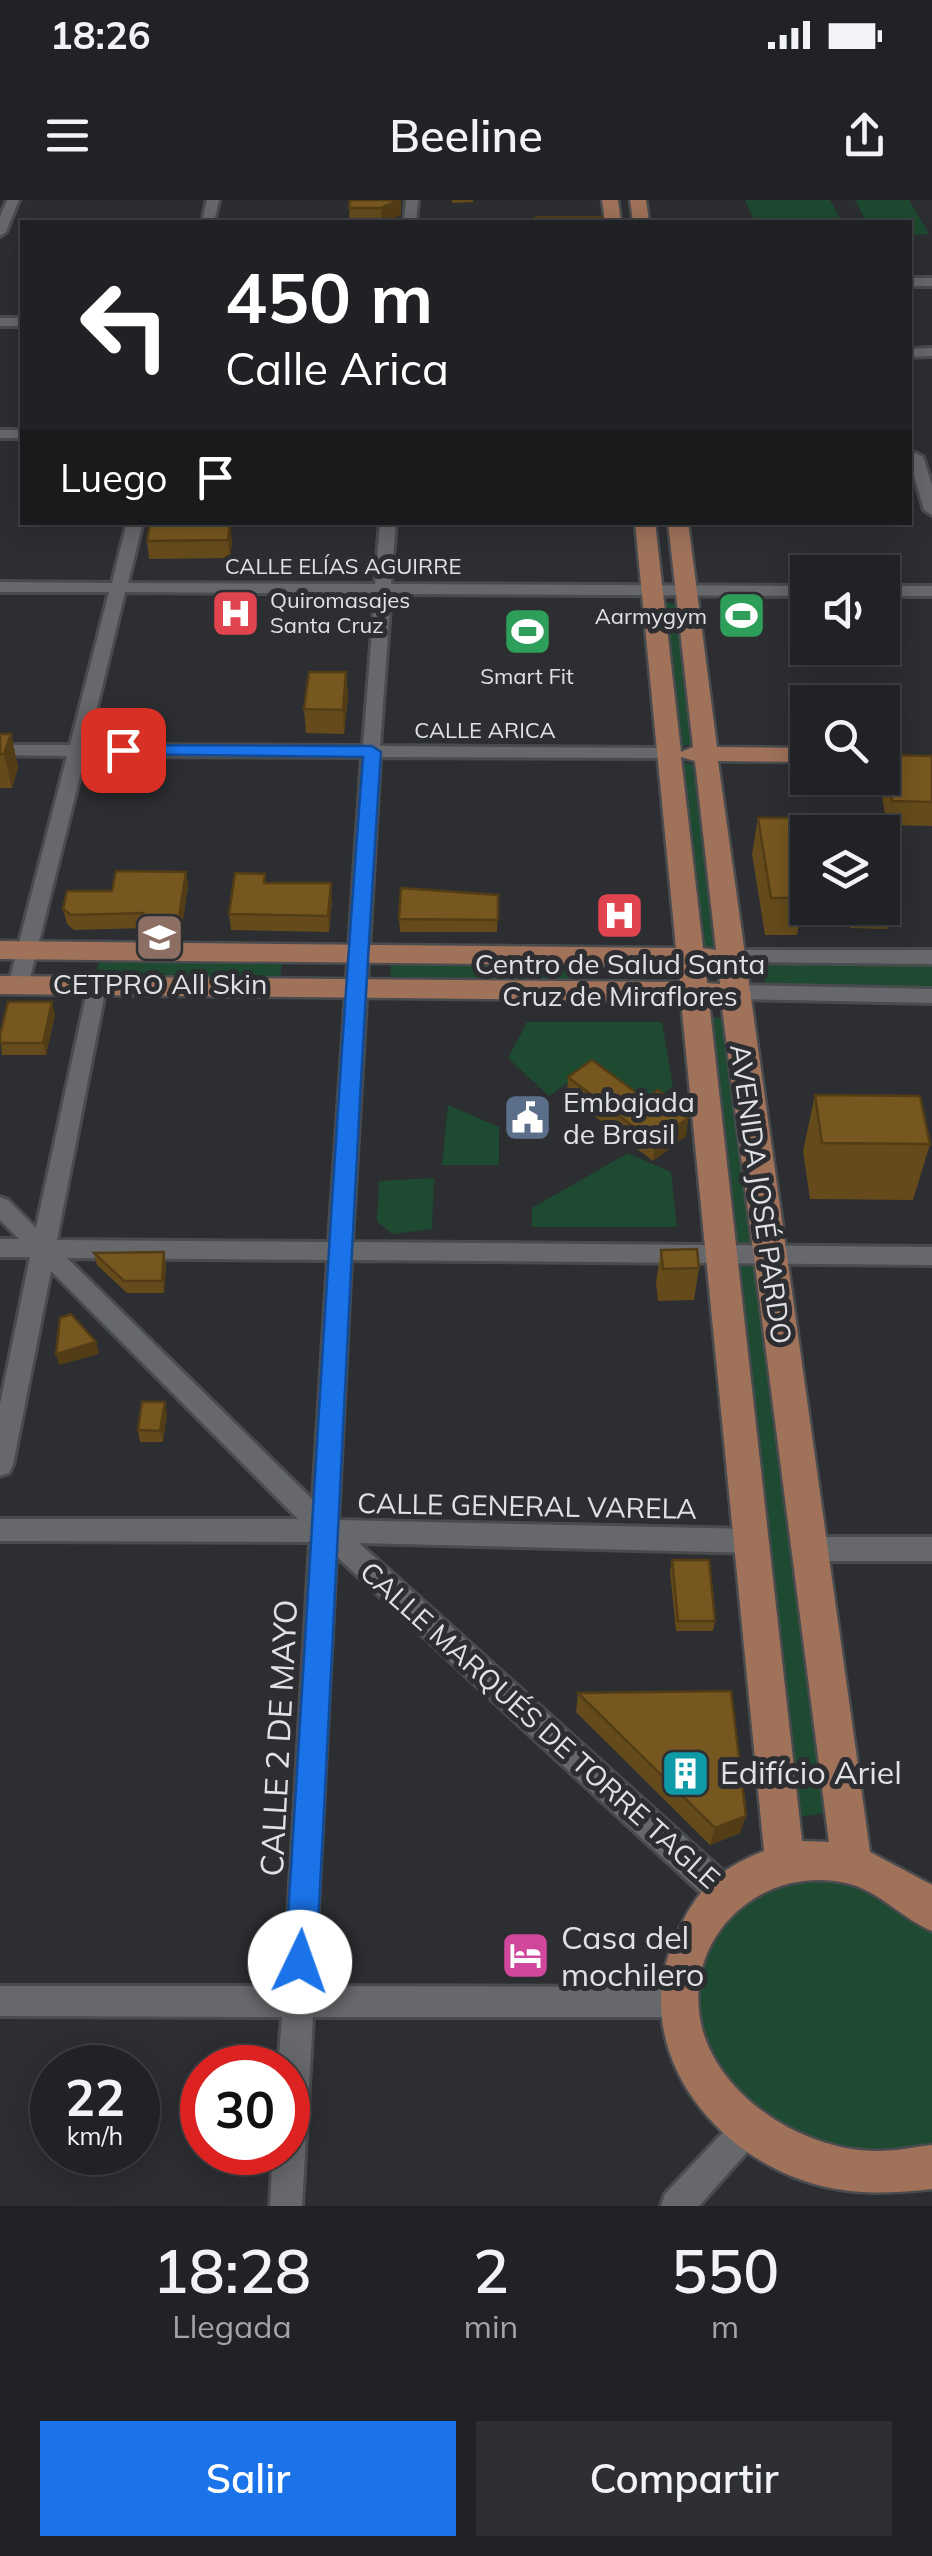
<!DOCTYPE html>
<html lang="es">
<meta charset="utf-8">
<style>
:root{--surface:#212225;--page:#2d2f32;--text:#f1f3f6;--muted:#a2a4a7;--line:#3e3f42;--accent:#1a73e8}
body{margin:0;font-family:Mulish,sans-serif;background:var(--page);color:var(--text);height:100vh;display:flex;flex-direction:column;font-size:38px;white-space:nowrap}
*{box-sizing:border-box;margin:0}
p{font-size:32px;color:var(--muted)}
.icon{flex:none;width:55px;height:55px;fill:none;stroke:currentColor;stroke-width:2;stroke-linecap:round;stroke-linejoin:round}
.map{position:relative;height:2006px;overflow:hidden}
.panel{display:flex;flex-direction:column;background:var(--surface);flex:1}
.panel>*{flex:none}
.top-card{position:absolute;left:20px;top:20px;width:892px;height:305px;border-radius:0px;box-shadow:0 5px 25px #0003,0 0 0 2px var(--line);background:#202124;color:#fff;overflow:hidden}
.fabs{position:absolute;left:790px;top:355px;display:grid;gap:20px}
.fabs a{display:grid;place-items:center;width:110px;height:110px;border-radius:0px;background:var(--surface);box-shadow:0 5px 25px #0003,0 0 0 2px var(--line);font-size:50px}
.speed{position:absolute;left:30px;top:1845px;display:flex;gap:20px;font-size:50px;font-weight:700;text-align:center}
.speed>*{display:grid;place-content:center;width:130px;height:130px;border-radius:50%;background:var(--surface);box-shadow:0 5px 25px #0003,0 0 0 2px var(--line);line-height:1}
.speed small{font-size:25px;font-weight:400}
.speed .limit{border:15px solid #d22;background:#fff;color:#111}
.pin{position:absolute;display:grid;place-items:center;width:85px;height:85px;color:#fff;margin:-42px;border-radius:20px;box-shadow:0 5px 15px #0006}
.me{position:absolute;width:110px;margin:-55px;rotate:3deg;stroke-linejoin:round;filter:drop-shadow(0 0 8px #0008)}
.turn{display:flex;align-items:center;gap:35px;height:210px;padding:0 40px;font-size:45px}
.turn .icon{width:130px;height:130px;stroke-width:2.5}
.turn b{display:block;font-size:70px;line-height:85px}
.then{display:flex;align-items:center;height:95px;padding:0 40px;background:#0003;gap:20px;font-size:38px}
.eta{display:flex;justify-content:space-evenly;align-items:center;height:170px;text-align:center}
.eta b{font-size:60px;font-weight:600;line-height:70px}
.primary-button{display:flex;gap:20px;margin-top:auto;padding:20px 40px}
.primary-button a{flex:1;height:115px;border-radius:0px;background:var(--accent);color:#fff;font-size:40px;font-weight:600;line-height:115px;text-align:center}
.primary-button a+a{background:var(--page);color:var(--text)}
.status{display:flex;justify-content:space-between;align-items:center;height:70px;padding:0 50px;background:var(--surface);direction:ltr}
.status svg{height:28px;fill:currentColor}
header{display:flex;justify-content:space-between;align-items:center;height:130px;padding:0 40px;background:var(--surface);font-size:45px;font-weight:600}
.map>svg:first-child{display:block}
.green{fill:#1d4a31}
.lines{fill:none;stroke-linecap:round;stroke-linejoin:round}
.minor-casing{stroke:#494b4e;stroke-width:6}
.major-casing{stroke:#494b4e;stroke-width:5}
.minor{fill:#66686b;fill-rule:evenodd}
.major{fill:#a0725a;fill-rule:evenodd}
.wall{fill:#654b1c}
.shaded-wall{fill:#533d16}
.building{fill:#765720;stroke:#533d16;stroke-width:2.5}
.route{fill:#1a73e8;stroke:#114b97;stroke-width:2.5}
.labels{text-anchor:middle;stroke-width:10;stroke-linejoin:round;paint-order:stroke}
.far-street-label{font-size:22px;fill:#e0e1e4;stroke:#2c2e31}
.far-poi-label{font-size:22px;fill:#e0e1e4;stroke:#2c2e31;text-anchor:start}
.poi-label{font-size:28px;fill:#e0e1e4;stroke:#2c2e31}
.street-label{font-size:28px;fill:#e0e1e4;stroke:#2c2e31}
.near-street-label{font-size:32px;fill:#e0e1e4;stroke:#2c2e31}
.near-poi-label{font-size:32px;fill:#e0e1e4;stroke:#2c2e31;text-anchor:start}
</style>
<div class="status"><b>18:26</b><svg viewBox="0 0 49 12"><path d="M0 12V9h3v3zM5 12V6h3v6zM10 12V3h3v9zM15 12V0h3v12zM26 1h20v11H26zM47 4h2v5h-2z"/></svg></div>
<header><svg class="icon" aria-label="menu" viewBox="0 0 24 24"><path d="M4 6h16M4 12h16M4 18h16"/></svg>Beeline<svg class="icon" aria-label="share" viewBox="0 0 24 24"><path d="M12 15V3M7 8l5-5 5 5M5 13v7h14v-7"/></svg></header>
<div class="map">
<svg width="932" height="2006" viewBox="0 0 932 2006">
<rect width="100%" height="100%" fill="#2c2e31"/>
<g class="green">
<path d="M 745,0 L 830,0 L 842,22 L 755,22 Z"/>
<path d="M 855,0 L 909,0 L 929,34 L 910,35 L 910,22 L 866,21 Z"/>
<path d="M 667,402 L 679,406 L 694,544 L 676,547 L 661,403 Z"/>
<path d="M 687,563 L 697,566 L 718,743 L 714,747 L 699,748 L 680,564 Z"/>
<path d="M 99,761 L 282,762 L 280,779 L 95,778 Z"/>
<path d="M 391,764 L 571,764 L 572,781 L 390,781 Z"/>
<path d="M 763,764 L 932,766 L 932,789 L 766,786 Z"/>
<path d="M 702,817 L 725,818 L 824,1613 L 794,1618 Z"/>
<path d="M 527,822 L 662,822 L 673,887 L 649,903 L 591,866 L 549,896 L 508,858 Z"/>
<path d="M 448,905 L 499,927 L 499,965 L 442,965 Z"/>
<path d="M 628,953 L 671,972 L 677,1027 L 532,1027 L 532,1008 Z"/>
<path d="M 434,978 L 432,1029 L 392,1034 L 377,1021 L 379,981 Z"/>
<path d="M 853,1676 L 932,1727 L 932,1943 L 903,1963 L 808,1966 L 700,1858 L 694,1764 L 711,1727 L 771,1678 Z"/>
</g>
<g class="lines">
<defs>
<g id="minor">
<path d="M 7,0 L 19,0 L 6,32 L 0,36 L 0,17 Z"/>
<path d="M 207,0 L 219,0 L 214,22 L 202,22 Z"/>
<path d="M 406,0 L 418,0 L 416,22 L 404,22 Z"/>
<rect x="910" y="78" width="22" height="8"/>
<rect x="0" y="118" width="22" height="8"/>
<path d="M 932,148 L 932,156 L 910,157 L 910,149 Z"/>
<rect x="0" y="230" width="22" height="8"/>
<path d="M 916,253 L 923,257 L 932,285 L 932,315 L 924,310 L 910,262 L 910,255 Z"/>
<path d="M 127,322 L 143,322 L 128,383 L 375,384 L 380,322 L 396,322 L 391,384 L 808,386 L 808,396 L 391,394 L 380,546 L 670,548 L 679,553 L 670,558 L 380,557 L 352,1042 L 932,1047 L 932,1065 L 351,1060 L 338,1320 L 752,1329 L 761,1333 L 765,1341 L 761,1349 L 752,1353 L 359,1343 L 736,1683 L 740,1694 L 736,1705 L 725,1709 L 714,1705 L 336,1356 L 314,1786 L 679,1787 L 690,1791 L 694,1802 L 690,1813 L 679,1817 L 313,1817 L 302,2006 L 270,2006 L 273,1952 L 288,1952 L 288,1868 L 278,1868 L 282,1817 L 0,1816 L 0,1786 L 284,1786 L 310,1342 L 0,1341 L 0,1319 L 298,1319 L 51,1071 L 13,1265 L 9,1273 L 0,1276 L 0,1204 L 30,1057 L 0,1057 L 0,1039 L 19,1039 L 0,1020 L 0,997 L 8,1000 L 36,1028 L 89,782 L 103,782 L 106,787 L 57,1040 L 329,1042 L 362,557 L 85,556 L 28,786 L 18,793 L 8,786 L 67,556 L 0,555 L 0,545 L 70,545 L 109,392 L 0,392 L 0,382 L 112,383 ZM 125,392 L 375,394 L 363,546 L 88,545 ZM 67,1058 L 328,1060 L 313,1300 Z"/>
<rect x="882" y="386" width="50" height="10"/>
<path d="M 731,750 L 932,750 L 932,764 L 724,762 L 721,757 L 724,752 Z"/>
<path d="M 734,785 L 932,789 L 932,803 L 734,799 L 724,792 Z"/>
<path d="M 809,1337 L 932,1337 L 932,1361 L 809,1361 L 800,1357 L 796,1349 L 800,1341 Z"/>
<path d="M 737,1924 L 748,1929 L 753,1940 L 748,1951 L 699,2006 L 661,2006 L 665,1994 L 726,1929 Z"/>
</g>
<g id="major">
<path d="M 602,0 L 618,0 L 621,22 L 605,22 Z"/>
<path d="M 630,0 L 646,0 L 649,22 L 633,22 Z"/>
<path d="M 635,322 L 655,322 L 681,552 L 693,547 L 668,322 L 688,322 L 717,547 L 808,548 L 808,562 L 718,561 L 870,1652 L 932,1685 L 932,1731 C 901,1718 880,1691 846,1683 C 759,1664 680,1739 702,1828 C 721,1900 807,1952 879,1951 C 896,1951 915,1947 932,1945 L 932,1989 C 895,1993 863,1995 826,1987 C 719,1963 629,1854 672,1745 C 693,1694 713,1671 764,1651 L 681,801 L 0,794 L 0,776 L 680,782 L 678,766 L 0,759 L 0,741 L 676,748 ZM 681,557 L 695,561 L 716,750 L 703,748 ZM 717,763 L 720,784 L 707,783 L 705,766 ZM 721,800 L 829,1642 L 802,1641 L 709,801 Z"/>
</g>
</defs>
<use href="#minor" class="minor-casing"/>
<use href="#major" class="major-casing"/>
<use href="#minor" class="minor"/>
<use href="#major" class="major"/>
</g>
<g class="wall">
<path d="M 350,0 L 401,0 L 401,15 L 385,22 L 349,22 Z"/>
<path d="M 452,0 L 473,0 L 473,2 L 452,3 Z"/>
<path d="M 232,340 L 230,358 L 149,359 L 147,341 Z"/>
<path d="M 346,472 L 348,496 L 344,534 L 306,533 L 304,509 Z"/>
<path d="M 0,534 L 11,534 L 18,567 L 12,588 L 0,588 Z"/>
<path d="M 884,555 L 932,556 L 932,626 L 887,625 L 879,579 L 879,578 L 882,578 Z"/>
<path d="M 758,618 L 808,632 L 808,699 L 804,699 L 797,735 L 765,735 L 752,654 Z"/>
<path d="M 186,672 L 188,686 L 181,732 L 145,732 L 144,728 L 74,730 L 67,724 L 63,709 L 112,691 Z"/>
<path d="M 266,683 L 332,699 L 329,732 L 231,730 L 229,714 Z"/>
<path d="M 498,695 L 497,732 L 400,732 L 399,719 Z"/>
<path d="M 847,708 L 882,708 L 890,716 L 887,729 L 850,728 Z"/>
<path d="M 55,815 L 46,855 L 2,855 L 0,835 Z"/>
<path d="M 568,877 L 645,899 L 681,913 L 688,918 L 686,936 L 653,961 L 567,895 Z"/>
<path d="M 815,895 L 930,944 L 913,1000 L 810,999 L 803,951 Z"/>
<path d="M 661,1050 L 699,1068 L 694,1100 L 658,1101 L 656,1082 Z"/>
<path d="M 164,1052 L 166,1064 L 164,1093 L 127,1093 L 97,1065 L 94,1053 Z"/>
<path d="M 167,1213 L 163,1242 L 140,1242 L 138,1230 Z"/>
<path d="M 672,1360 L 715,1421 L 713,1431 L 676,1431 L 670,1371 Z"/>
<path d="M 578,1493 L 740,1633 L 710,1645 L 576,1512 Z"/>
</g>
<g class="shaded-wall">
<path d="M 399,0 L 401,0 L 401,15 L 382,22 L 381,8 Z"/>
<path d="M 230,323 L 232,340 L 230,358 L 228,340 Z"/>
<path d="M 346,472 L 348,496 L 344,534 L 343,510 Z"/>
<path d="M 11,534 L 18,567 L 12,588 L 4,554 Z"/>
<path d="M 186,672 L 188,686 L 181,732 L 179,717 Z"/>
<path d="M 331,683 L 332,699 L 329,732 L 328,716 Z"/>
<path d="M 52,802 L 55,815 L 46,855 L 43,843 Z"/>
<path d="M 682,908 L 680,924 L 688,918 L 686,936 L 653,961 L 655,943 L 678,911 Z"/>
<path d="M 164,1052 L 166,1064 L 164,1093 L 162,1081 Z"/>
<path d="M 96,1142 L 99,1154 L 59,1165 L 56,1154 Z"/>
<path d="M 165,1202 L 167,1213 L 163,1242 L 160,1231 Z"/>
<path d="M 746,1616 L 740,1633 L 710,1645 L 715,1628 Z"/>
</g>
<g class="building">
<path d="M 350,0 L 399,0 L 381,8 L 349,8 Z"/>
<rect x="536" y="17" width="66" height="5"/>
<path d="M 150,323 L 230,323 L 228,340 L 147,341 Z"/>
<path d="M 309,472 L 346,472 L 343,510 L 304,509 Z"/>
<path d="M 0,534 L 11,534 L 4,554 L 0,554 Z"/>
<path d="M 884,555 L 932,556 L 932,602 L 892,601 Z"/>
<path d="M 758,618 L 843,618 L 846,632 L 808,632 L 808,662 L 797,662 L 804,698 L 771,698 Z"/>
<path d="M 116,671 L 186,672 L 179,717 L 142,717 L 143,713 L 71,715 L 63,709 L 67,691 L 112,691 Z"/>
<path d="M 235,673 L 265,674 L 264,683 L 331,683 L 328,716 L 229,714 Z"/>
<path d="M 401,688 L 498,695 L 498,720 L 399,719 Z"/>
<path d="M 882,696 L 885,696 L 890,716 L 853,716 L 851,708 L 882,708 Z"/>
<path d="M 8,802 L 52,802 L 43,843 L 0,843 L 0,835 Z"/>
<path d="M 592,860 L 645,899 L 658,890 L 682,908 L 678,911 L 688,918 L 655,943 L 568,877 Z"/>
<path d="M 815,895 L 920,896 L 930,944 L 822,943 Z"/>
<path d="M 697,1049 L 699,1068 L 663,1069 L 661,1050 Z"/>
<path d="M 164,1052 L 162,1081 L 124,1081 L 94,1053 Z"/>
<path d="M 71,1114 L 96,1142 L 56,1154 L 60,1118 Z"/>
<path d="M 142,1202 L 165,1202 L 160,1231 L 138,1230 Z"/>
<path d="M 672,1360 L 709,1360 L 715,1421 L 678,1421 Z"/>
<path d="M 731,1491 L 746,1616 L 715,1628 L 578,1493 Z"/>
</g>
<path class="route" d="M 123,545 L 372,546 L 381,552 C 354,955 338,1359 316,1762 L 311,1773 L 300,1778 L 290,1773 L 285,1762 C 311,1360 332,959 363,557 L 116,554 L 116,547 Z"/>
<defs>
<symbol id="hospital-square" viewBox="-11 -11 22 22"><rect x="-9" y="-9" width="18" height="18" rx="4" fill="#e0444e" stroke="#2c2e31"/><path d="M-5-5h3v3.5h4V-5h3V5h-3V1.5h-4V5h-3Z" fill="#fff"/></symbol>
<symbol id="stadium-square" viewBox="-11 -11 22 22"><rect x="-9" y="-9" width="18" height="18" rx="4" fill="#2e9e5b" stroke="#2c2e31"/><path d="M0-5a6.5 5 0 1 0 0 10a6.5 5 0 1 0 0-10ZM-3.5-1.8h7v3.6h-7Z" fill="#fff"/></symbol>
<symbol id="university-square" viewBox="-11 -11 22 22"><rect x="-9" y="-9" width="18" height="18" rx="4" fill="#8d6e63" stroke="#2c2e31"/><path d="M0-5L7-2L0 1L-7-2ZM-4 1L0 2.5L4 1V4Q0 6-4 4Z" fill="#fff"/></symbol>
<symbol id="civic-square" viewBox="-11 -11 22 22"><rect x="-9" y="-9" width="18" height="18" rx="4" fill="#5c6f8a" stroke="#2c2e31"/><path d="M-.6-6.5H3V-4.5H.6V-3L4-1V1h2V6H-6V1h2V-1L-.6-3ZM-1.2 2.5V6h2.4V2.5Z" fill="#fff"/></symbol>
<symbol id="building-square" viewBox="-11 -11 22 22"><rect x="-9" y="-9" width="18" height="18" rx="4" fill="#0f9aa8" stroke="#2c2e31"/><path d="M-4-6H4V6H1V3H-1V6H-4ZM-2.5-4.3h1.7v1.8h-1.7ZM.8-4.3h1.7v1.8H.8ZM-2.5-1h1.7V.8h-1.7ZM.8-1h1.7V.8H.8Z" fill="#fff"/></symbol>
<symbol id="hotel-square" viewBox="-11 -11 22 22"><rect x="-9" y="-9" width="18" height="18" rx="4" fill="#d1479c" stroke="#2c2e31"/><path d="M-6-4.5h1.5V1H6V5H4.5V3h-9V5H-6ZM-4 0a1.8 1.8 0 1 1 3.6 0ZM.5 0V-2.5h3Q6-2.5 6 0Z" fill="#fff"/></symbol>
</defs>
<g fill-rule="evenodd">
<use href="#hospital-square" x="208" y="386" width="55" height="55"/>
<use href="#stadium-square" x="714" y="388" width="55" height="55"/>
<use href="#stadium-square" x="500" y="404" width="55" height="55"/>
<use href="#hospital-square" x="592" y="688" width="55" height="55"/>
<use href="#university-square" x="132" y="710" width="55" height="55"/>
<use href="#civic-square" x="500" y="890" width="55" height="55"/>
<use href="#building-square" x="658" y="1546" width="55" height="55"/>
<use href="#hotel-square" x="498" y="1728" width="55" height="55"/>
</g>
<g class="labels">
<g class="far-street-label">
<text x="343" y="374">CALLE ELÍAS AGUIRRE</text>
<text x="485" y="538">CALLE ARICA</text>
</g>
<g class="far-poi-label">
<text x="270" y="408">Quiromasajes<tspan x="270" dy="25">Santa Cruz</tspan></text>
<text x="707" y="424" text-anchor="end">Aarmygym</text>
<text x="527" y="484" text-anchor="middle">Smart Fit</text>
</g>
<g class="poi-label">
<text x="620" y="774">Centro de Salud Santa<tspan x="620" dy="32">Cruz de Miraflores</tspan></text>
<text x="160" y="794">CETPRO All Skin</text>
<text x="563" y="912" text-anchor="start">Embajada<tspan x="563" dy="32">de Brasil</tspan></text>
</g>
<g class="street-label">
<text transform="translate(761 994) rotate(82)" y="10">AVENIDA JOSÉ PARDO</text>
<text transform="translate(527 1306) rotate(1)" y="10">CALLE GENERAL VARELA</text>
<text transform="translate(540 1525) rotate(42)" y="10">CALLE MARQUÉS DE TORRE TAGLE</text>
</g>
<g class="near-street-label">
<text transform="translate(279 1538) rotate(-87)" y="11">CALLE 2 DE MAYO</text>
</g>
<g class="near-poi-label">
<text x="720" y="1584">Edifício Ariel</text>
<text x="561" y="1749">Casa del<tspan x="561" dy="37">mochilero</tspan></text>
</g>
</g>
</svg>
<div class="fabs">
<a><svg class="icon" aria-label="sound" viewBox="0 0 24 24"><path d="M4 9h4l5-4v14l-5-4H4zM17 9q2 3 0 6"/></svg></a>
<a><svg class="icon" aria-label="search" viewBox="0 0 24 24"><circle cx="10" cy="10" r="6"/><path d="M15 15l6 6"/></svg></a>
<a><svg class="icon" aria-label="layers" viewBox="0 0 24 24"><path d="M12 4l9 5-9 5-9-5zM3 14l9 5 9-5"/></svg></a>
</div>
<div class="speed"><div>22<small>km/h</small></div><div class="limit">30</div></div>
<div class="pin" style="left:123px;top:550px;background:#d93025"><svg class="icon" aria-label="arrive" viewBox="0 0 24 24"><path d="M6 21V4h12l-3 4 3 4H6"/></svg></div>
<svg class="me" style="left:300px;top:1762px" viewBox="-20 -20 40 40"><circle r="19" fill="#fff"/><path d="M0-13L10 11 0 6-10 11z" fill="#1a73e8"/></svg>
<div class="top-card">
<div class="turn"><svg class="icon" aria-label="left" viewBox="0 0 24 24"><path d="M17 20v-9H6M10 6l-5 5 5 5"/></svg><div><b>450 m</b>Calle Arica</div></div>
<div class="then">Luego<svg class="icon" aria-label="arrive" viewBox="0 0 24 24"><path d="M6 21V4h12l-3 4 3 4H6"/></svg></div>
</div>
</div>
<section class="panel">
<div class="eta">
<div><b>18:28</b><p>Llegada</p></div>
<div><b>2</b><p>min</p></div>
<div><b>550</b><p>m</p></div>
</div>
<div class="primary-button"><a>Salir</a><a>Compartir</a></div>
</section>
